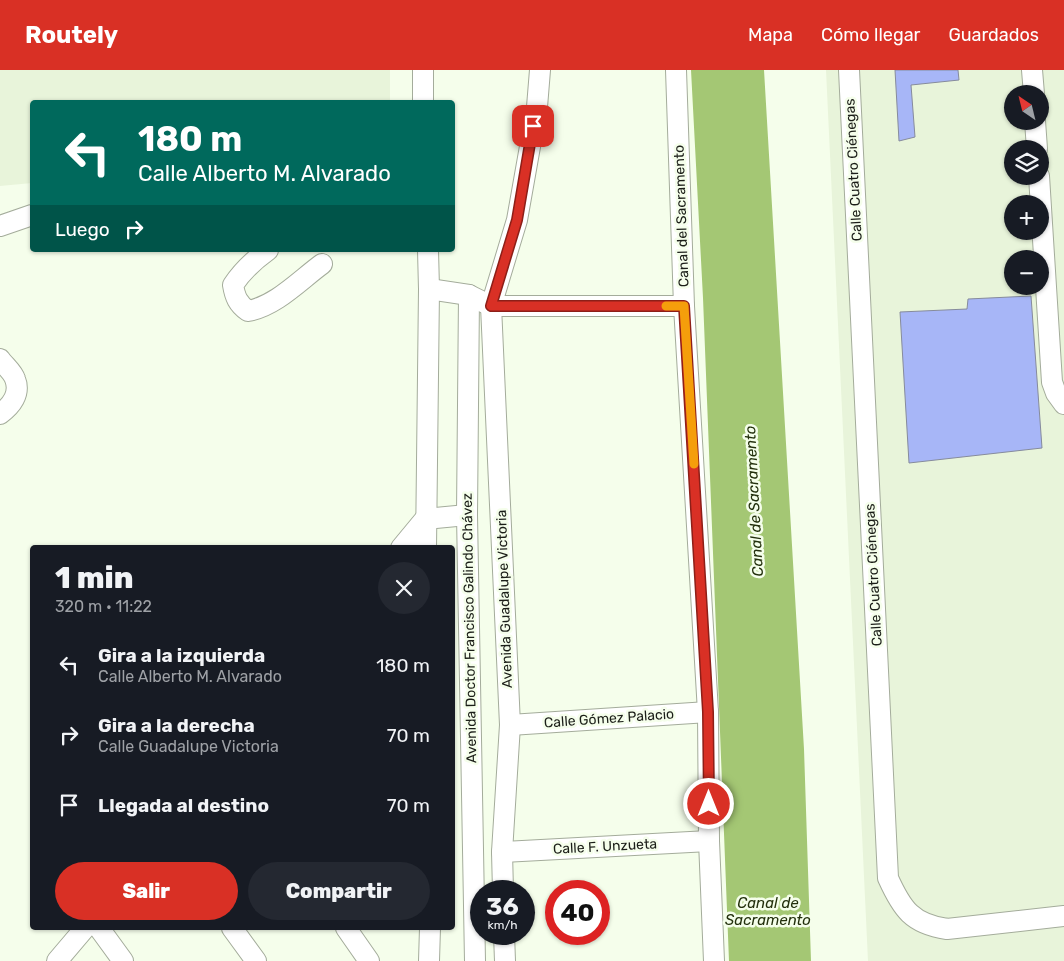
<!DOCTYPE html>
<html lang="es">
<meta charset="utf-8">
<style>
:root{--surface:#171b24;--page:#242831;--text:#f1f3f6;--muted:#9ea1a6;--accent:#d93025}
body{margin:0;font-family:Rubik,sans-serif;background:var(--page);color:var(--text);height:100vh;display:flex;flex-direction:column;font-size:19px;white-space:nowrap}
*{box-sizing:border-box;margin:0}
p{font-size:16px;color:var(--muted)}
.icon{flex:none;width:28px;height:28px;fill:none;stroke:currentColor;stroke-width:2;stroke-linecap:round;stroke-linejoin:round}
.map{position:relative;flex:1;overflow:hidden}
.sheet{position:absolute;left:30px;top:475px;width:425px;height:385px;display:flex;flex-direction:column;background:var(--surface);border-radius:5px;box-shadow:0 1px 4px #0004}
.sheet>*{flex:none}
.guide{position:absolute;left:30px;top:30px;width:425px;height:152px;border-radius:5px;box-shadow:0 1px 4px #0004;background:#00695c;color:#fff;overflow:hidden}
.needle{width:32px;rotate:325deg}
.fabs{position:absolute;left:1004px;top:15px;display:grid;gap:10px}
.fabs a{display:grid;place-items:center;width:45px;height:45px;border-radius:50%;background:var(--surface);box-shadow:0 1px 4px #0004;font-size:25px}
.speed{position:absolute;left:470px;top:810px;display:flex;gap:10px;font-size:25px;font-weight:700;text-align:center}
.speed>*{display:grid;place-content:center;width:65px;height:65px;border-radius:50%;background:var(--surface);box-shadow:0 1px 4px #0004;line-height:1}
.speed small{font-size:12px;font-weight:400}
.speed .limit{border:8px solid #d22;background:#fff;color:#111}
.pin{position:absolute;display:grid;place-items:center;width:42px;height:42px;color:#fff;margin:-21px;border-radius:10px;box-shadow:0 2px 8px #0006}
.me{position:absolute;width:55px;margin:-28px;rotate:0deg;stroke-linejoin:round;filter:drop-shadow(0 0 4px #0008)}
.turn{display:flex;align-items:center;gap:18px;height:105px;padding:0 25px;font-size:22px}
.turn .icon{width:65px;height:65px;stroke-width:2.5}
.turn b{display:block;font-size:35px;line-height:42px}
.then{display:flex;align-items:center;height:48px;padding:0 25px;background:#0003;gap:10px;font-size:19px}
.round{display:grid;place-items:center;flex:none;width:52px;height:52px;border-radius:26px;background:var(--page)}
.head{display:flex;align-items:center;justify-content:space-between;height:85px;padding:0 25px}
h1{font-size:30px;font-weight:800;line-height:38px}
.primary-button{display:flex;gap:10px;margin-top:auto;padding:10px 25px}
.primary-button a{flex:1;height:58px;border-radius:30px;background:var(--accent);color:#fff;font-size:20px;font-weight:800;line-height:58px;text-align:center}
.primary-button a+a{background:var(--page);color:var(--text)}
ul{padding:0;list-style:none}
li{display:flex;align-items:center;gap:15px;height:70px;padding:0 25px}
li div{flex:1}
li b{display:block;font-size:19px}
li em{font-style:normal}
header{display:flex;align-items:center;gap:30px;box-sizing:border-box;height:70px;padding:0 25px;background:var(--accent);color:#fff}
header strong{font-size:24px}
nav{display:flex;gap:28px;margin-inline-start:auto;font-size:18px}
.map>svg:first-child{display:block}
.built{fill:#e8f4da;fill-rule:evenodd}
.water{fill:#a4c774}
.building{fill:#a7b6f7;stroke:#868b9c}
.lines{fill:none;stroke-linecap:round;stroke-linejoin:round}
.minor-casing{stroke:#a4ac9b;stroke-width:22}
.minor{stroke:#fff;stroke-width:20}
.route-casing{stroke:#8d1f18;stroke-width:12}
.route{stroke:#d93025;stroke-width:9}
.slow{stroke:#f59e0b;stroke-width:9}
.labels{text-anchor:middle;stroke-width:5;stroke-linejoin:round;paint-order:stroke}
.street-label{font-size:14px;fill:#1b1e18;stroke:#f5feeb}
.water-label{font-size:15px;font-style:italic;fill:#23300d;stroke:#f5feeb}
</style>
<header>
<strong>Routely</strong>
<nav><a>Mapa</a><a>Cómo llegar</a><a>Guardados</a></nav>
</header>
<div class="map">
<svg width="1064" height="891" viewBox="0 0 1064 891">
<rect width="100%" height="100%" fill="#f5feeb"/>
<g class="built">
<path d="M 0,0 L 390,0 L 390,32 L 32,32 L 32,113 L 0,116 Z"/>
<path d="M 826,0 L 1064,0 L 1064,891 L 868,891 ZM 1012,24 L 1040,24 L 1040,51 L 1012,51 ZM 1012,79 L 1040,79 L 1040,106 L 1012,106 ZM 1012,134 L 1040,134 L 1040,161 L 1012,161 ZM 1012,189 L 1040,189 L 1040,216 L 1012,216 Z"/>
</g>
<path class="water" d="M 691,0 L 764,0 L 804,679 L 811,891 L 729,891 L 703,228 Z"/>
<g class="building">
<path d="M 895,0 L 958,0 L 959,10 L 911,15 L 915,67 L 899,71 Z"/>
<path d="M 1031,226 L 1042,378 L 909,393 L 900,242 L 967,239 L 968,229 Z"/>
</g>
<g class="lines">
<defs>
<g id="minor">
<path d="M 423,0 L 423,32"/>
<path d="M 676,0 L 684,236 L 708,642 L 709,771 L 714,891"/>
<path d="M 849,0 L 888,808 C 902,839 912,854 947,859 L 1064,846"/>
<path d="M 1032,0 L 1034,24"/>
<path d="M 1035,51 L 1037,79"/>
<path d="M 1039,106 L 1052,312 L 1056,323 L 1064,334"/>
<path d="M 0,156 L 32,145"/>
<path d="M 268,180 C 254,190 243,200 233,215 C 235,227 238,234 248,241 C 276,236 300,210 322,194"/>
<path d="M 429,219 L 469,225 L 491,236 L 684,236"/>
<path d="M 469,225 L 467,445 L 475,891"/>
<path d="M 0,289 C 4,295 13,302 15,309 C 21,324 11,336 0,344"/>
<path d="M 401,478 L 425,449 L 467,445"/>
<path d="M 426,478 L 429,219 L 428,180"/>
<path d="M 510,655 L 708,642"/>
<path d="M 502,782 L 709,771"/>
<path d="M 503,821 L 502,782 L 510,655 L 491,236 L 517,150 L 537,37 L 540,0"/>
<path d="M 99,858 L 123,891"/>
<path d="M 232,858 L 256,891"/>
<path d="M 346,858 L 369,891"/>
<path d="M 504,864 L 505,891"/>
<path d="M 57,891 L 85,858"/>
<path d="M 429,891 L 430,858"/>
</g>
</defs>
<use href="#minor" class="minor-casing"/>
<use href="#minor" class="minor"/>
</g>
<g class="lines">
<defs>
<path id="route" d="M 533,56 L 517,150 L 491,236 L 684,236 L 708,642 L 709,734"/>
</defs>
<use href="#route" class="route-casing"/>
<use href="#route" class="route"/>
<path class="slow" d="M 666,236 L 684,236 L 694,394"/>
</g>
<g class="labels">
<g class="street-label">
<text transform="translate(853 100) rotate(-93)" y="5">Calle Cuatro Ciénegas</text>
<text transform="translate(681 146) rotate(-92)" y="5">Canal del Sacramento</text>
<text transform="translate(873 505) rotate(-93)" y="5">Calle Cuatro Ciénegas</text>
<text transform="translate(504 529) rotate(-92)" y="5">Avenida Guadalupe Victoria</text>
<text transform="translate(469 558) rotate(-91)" y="5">Avenida Doctor Francisco Galindo Chávez</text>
<text transform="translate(609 648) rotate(-4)" y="5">Calle Gómez Palacio</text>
<text transform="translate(605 776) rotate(-3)" y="5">Calle F. Unzueta</text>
</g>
<g class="water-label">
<text transform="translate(754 431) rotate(-93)" y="5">Canal de Sacramento</text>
<text x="768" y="838">Canal de<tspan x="768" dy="17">Sacramento</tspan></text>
</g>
</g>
</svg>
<div class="fabs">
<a><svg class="needle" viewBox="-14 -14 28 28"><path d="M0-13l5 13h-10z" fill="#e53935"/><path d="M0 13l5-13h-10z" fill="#9ea1a6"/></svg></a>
<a><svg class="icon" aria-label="layers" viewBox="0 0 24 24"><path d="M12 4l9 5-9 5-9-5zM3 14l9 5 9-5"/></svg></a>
<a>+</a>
<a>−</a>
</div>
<div class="speed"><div>36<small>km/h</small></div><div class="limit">40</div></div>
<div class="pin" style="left:533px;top:56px;background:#d93025"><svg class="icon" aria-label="arrive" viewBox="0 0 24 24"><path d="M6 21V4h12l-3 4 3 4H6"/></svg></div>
<svg class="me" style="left:709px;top:734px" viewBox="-20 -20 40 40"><circle r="17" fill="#d93025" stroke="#fff" stroke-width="3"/><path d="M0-11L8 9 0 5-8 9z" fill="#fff"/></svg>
<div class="guide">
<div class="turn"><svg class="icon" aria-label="left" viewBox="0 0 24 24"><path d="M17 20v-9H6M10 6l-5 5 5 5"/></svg><div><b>180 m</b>Calle Alberto M. Alvarado</div></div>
<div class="then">Luego<svg class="icon" aria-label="right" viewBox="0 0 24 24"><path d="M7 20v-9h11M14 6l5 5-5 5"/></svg></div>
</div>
<section class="sheet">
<div class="head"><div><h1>1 min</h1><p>320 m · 11:22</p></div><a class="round"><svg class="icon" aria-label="close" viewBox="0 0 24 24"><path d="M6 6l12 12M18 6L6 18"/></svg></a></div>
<ul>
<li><svg class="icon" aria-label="left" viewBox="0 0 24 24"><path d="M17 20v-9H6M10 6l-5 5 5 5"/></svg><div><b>Gira a la izquierda</b><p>Calle Alberto M. Alvarado</p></div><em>180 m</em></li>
<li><svg class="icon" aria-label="right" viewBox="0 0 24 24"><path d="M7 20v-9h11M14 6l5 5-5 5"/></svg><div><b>Gira a la derecha</b><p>Calle Guadalupe Victoria</p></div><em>70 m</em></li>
<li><svg class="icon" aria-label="arrive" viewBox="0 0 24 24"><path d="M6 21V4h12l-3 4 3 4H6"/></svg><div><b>Llegada al destino</b></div><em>70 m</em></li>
</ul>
<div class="primary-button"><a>Salir</a><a>Compartir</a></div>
</section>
</div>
